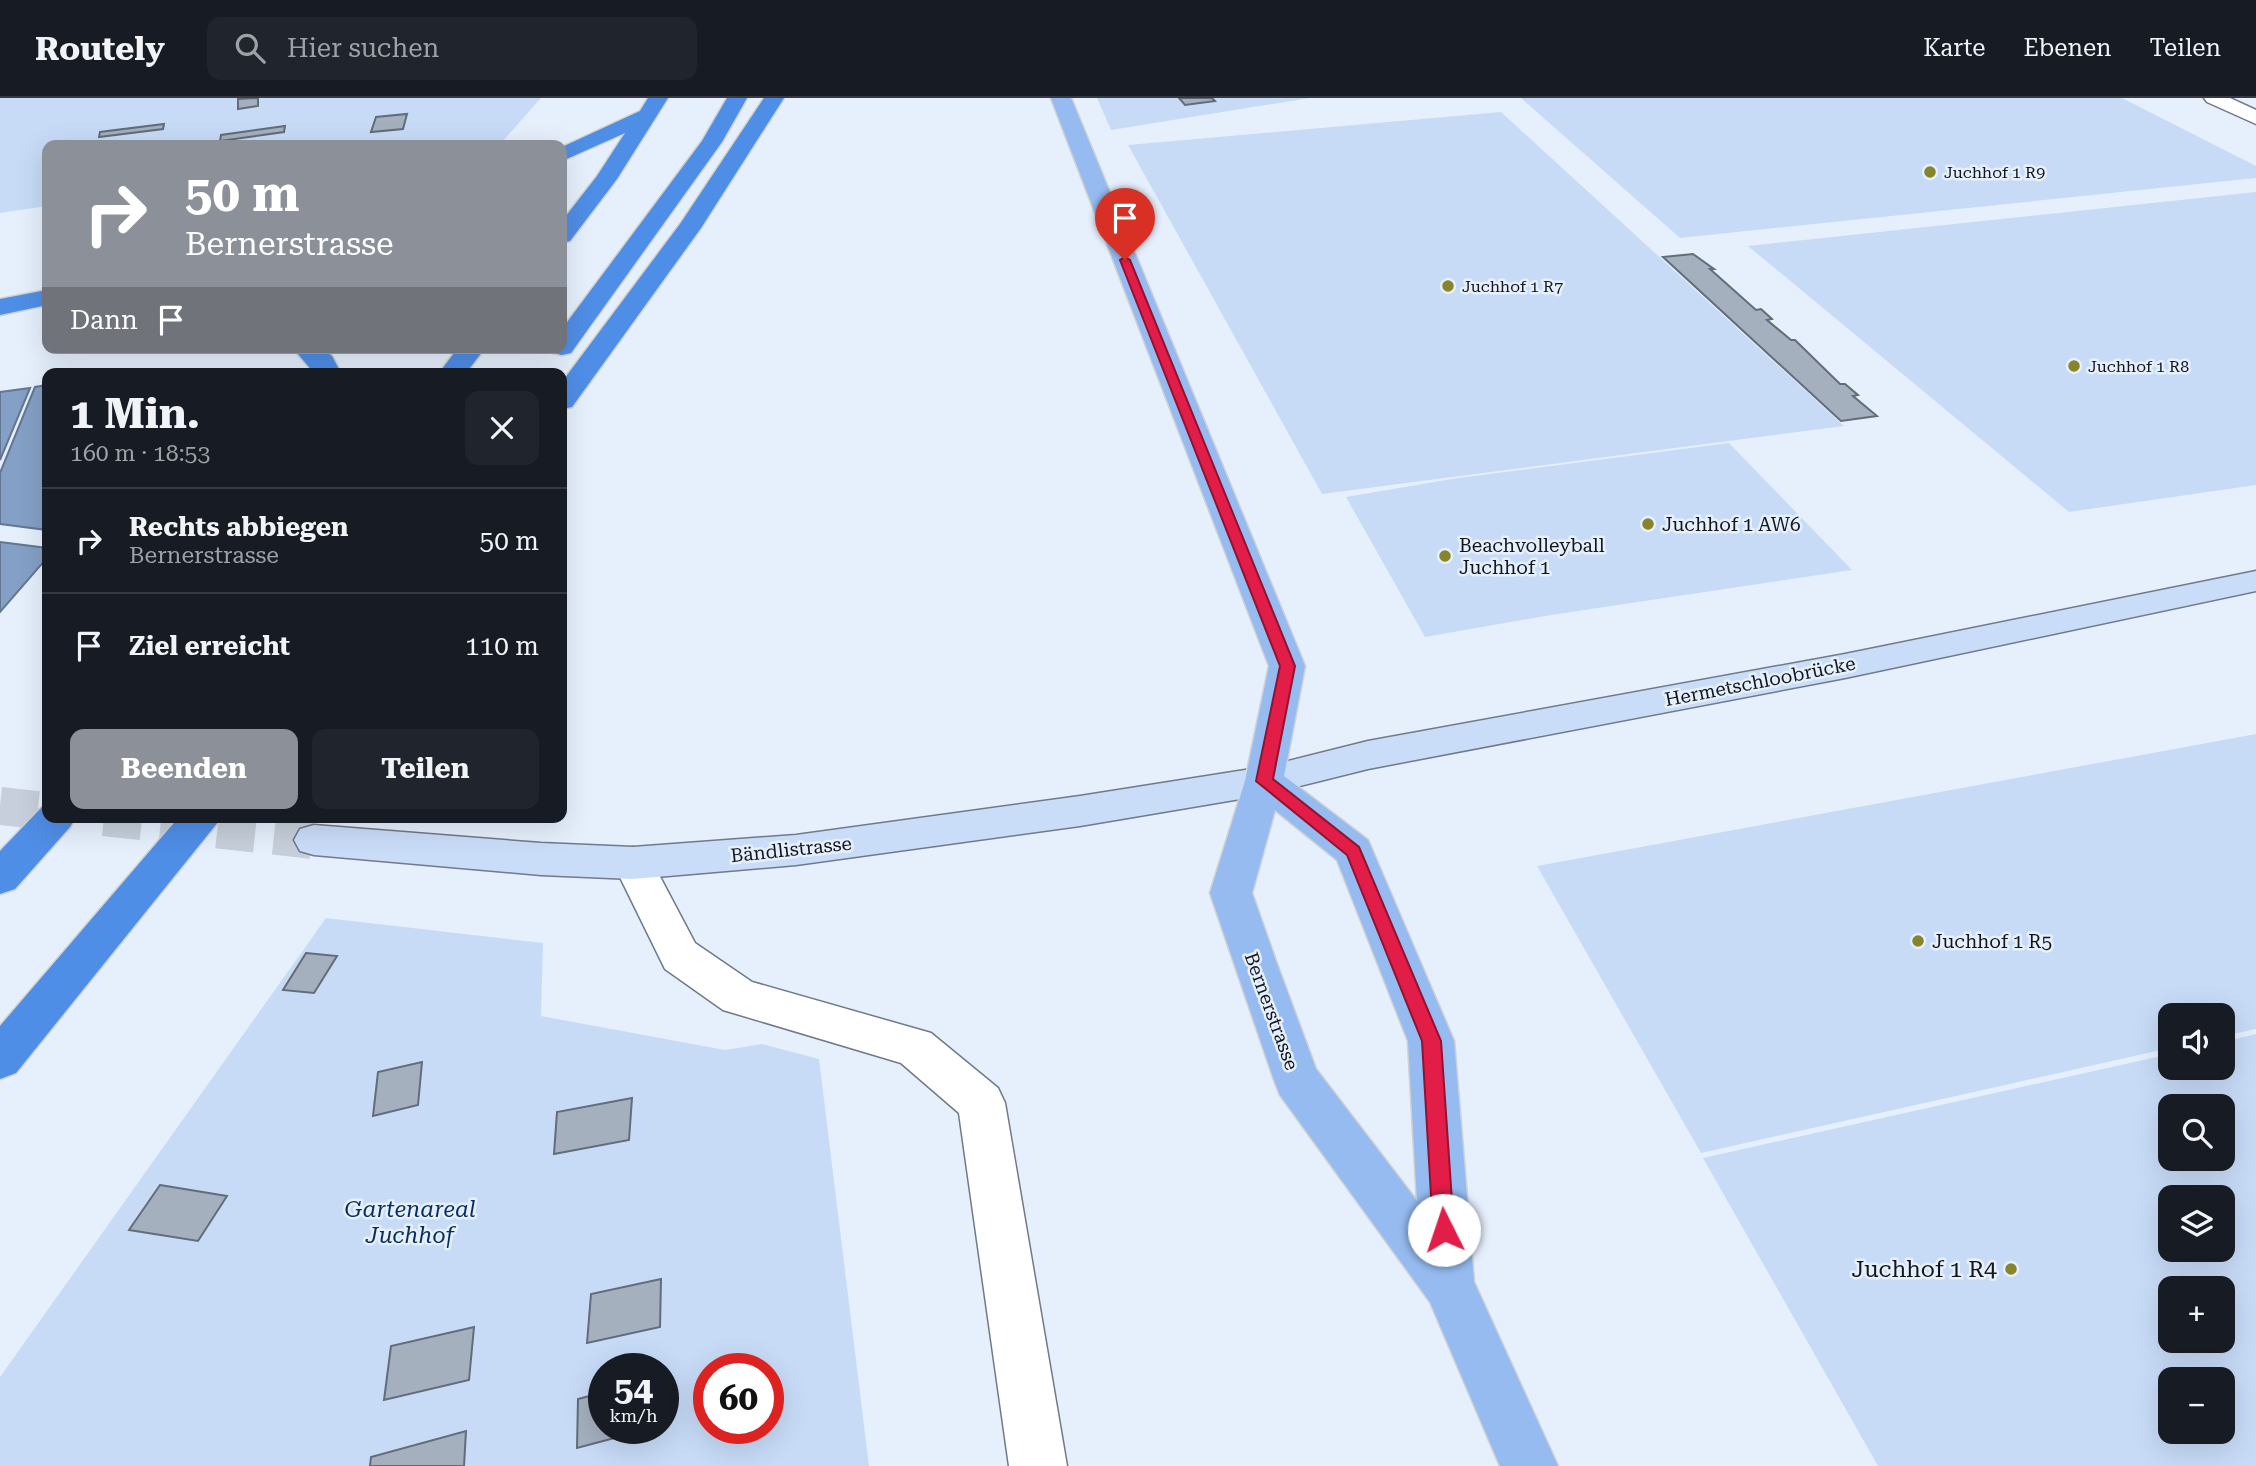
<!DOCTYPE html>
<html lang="de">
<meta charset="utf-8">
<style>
:root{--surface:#171b24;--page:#20242c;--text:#f1f3f6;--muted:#9ea1a6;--line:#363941;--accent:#8c9099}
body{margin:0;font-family:"Roboto Serif",serif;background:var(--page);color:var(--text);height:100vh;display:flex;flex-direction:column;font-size:26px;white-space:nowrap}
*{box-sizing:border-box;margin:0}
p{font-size:23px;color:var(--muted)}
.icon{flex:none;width:38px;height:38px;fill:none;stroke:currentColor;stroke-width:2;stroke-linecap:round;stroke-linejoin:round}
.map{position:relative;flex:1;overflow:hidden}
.drawer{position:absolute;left:42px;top:270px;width:525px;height:455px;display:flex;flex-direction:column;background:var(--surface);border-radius:14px;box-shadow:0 7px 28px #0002}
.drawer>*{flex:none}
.guide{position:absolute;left:42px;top:42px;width:525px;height:214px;border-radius:14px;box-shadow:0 7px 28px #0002;background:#8c9099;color:#fff;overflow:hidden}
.fabs{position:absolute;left:2158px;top:905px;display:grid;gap:14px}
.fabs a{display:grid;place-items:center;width:77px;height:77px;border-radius:14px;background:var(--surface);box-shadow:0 7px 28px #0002;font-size:35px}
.speed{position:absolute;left:588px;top:1255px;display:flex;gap:14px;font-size:35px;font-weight:700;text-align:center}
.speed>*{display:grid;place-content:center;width:91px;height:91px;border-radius:50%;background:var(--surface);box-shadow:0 7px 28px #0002;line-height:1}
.speed small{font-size:18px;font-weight:400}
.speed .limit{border:10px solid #d22;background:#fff;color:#111}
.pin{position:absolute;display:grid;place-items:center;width:60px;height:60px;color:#fff;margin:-72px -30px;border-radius:50% 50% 50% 0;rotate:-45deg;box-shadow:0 0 7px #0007}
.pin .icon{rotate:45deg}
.me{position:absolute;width:77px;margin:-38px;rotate:356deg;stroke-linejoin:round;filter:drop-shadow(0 0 5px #0008)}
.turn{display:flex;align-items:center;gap:24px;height:147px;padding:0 28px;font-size:32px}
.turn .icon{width:91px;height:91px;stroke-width:2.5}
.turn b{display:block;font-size:49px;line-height:60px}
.then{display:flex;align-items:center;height:66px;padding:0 28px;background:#0003;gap:14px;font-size:26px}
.round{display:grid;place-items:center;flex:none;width:74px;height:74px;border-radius:14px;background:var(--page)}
.headline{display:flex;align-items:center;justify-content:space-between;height:119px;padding:0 28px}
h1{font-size:42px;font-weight:700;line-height:52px}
.button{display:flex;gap:14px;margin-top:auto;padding:14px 28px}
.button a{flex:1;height:80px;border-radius:14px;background:var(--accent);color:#fff;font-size:28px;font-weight:700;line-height:80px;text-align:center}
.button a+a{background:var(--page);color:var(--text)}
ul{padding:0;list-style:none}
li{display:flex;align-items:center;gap:21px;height:105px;padding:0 28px;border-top:2px solid var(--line)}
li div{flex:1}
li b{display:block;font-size:26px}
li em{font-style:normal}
header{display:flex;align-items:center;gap:42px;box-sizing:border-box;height:98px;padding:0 35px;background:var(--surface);border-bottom:2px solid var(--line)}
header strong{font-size:33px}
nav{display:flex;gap:38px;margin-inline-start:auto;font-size:24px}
.search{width:490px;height:63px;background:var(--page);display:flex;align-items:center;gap:18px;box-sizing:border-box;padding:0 24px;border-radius:14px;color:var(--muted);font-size:26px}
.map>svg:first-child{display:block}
.green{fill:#c7dbf7;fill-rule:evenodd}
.water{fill:#85a0c6;stroke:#637793;stroke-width:2}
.building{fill:#a5b0bf;stroke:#626c7a;stroke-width:2}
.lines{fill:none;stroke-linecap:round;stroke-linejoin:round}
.secondary-tunnel{stroke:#c6cfdb;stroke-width:38;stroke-dasharray:38 19;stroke-linecap:butt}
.lane-casing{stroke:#707a88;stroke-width:3}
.street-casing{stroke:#707a88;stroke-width:3}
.secondary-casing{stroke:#707a88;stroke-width:3}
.primary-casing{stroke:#d0d1d2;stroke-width:3}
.highway-casing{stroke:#d0d1d2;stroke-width:3}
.lane{fill:#fff;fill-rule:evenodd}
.street{fill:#fff;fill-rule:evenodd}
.secondary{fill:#caddf8;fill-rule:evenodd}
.primary{fill:#95bbf0;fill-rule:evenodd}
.highway{fill:#4f8ee6;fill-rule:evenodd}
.route{fill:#e11d48;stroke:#92132f;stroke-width:2}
.poi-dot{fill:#87842c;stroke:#e6f0fd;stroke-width:2.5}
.labels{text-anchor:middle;stroke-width:5;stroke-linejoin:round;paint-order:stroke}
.far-poi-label{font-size:16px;fill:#13171c;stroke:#e6f0fd;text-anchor:start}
.poi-label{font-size:19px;fill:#13171c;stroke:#e6f0fd;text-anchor:start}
.street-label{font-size:19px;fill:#13171c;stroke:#e6f0fd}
.near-park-label{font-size:23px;font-style:italic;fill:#0a2f5f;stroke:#e6f0fd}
.near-poi-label{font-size:23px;fill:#13171c;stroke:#e6f0fd;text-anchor:end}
</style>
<header>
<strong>Routely</strong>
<div class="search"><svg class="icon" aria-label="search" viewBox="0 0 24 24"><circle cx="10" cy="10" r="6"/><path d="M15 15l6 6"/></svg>Hier suchen</div>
<nav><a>Karte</a><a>Ebenen</a><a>Teilen</a></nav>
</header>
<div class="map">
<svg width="2256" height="1368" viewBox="0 0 2256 1368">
<rect width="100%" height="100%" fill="#e6f0fd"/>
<g class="green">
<path d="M 0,0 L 541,0 L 503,43 L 481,44 L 471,47 L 47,47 L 47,108 L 0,115 Z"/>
<path d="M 1097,0 L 1310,0 L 1111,32 Z"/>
<path d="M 1521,0 L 2122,0 L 2256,68 L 2256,80 L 1680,140 Z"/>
<path d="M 1501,14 L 1844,328 L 1322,396 L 1128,47 Z"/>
<path d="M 2256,94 L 2256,387 L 2069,414 L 1748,148 Z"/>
<path d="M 1729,345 L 1852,472 L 1551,517 L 1425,539 L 1346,399 L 1458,380 Z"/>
<path d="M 2256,636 L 2256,931 L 2223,938 L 2222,917 L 2170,917 L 2170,950 L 1701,1055 L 1537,768 Z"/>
<path d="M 326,820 L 543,845 L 541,918 L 725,952 L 762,946 L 819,961 L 869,1368 L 0,1368 L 0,1279 ZM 604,1270 L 663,1270 L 663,1330 L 604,1330 ZM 709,1270 L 768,1270 L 768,1330 L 709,1330 Z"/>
<path d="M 2256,936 L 2256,1368 L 1878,1368 L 1703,1060 L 2170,956 L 2170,970 L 2222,970 L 2223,944 ZM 2222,1008 L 2222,1060 L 2170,1060 L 2170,1008 ZM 2170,1099 L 2222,1099 L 2222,1152 L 2170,1152 ZM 2170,1190 L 2222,1190 L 2222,1242 L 2170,1242 ZM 2222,1281 L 2222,1334 L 2170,1334 L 2170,1281 Z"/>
</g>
<g class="water">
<path d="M 47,287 L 47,432 L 0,426 L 0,375 L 35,289 Z"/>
<path d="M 30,290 L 0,362 L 0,294 Z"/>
<path d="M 0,444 L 47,450 L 47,460 L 0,514 Z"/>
</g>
<g class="building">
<path d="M 258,0 L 258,8 L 238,11 L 238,1 Z"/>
<path d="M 1179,0 L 1212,0 L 1215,3 L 1185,7 Z"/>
<path d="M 407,16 L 403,31 L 371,34 L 376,19 Z"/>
<path d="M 164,26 L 163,31 L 99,39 L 100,34 Z"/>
<path d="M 285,28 L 284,34 L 220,43 L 221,37 Z"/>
<path d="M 1693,156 L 1714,171 L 1710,171 L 1756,212 L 1761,211 L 1772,221 L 1767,222 L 1791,242 L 1795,242 L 1840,286 L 1845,286 L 1858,297 L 1853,298 L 1877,318 L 1841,323 L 1663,159 Z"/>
<path d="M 306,855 L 337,858 L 314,895 L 283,892 Z"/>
<path d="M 422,964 L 418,1007 L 373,1018 L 378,974 Z"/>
<path d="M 632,1000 L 629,1042 L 554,1056 L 557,1014 Z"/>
<path d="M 160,1087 L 227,1098 L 198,1143 L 129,1132 Z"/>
<path d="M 661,1181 L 660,1229 L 587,1245 L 591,1196 Z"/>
<path d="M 474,1229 L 469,1282 L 384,1302 L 391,1248 Z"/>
<path d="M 665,1277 L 667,1326 L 663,1327 L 663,1278 Z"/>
<path d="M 604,1294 L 604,1330 L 652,1330 L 577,1350 L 578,1301 Z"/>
<path d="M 466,1333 L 464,1368 L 370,1368 L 371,1359 Z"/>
</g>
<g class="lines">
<g class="secondary-tunnel">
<path d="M 0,708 L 47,713"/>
<path d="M 104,719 L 314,742"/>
</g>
<defs>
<path id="lane" d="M 633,749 L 647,754 L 695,845 L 752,884 L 931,935 L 998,990 L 1005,1005 L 1067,1368 L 1009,1368 L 959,1015 L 901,965 L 723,912 L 665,871 L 613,765 L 619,754 Z"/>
<path id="street" d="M 2204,0 L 2230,0 L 2256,12 L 2256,26 L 2207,4 Z"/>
<path id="secondary" d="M 2256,473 L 2256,493 L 1845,580 L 1368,671 L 1264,697 L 1080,728 L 796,767 L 633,781 L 541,777 L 314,757 L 300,753 L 294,742 L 300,731 L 314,727 L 541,745 L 633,749 L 796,737 L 1080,698 L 1264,669 L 1368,643 L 1845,556 Z"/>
<path id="primary" d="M 1051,0 L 1071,0 L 1305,568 L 1284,678 L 1368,742 L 1454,943 L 1474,1184 L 1558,1368 L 1500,1368 L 1430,1204 L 1280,997 L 1274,982 L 1210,795 L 1245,683 L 1269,568 ZM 1275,712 L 1337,762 L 1408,943 L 1417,1103 L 1316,971 L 1277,866 L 1252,795 Z"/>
<g id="highway">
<path d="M 648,0 L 668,0 L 617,81 L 570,143 L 562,145 L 562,123 L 597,78 L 625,35 L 562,63 L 562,49 L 640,13 Z"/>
<path d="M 727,0 L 747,0 L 722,44 L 571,255 L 562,257 L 553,255 L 550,250 L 562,250 L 562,231 L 702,43 Z"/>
<path d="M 764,0 L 784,0 L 701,130 L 572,309 L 562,311 L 562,284 L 680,126 Z"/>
<path d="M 47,192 L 47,207 L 0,217 L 0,201 Z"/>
<path d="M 293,250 L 322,250 L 332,258 L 341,275 L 314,275 Z"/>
<path d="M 458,250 L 485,250 L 466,275 L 439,275 Z"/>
<path d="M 47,707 L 47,719 L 76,719 L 70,729 L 15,791 L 0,796 L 0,753 L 42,709 Z"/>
<path d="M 179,719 L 222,719 L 16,975 L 0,981 L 0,928 Z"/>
</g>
</defs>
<use href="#lane" class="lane-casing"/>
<use href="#street" class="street-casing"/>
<use href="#secondary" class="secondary-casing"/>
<use href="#primary" class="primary-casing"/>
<use href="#highway" class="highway-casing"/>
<use href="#lane" class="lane"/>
<use href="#street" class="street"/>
<use href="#secondary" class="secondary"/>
<use href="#primary" class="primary"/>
<use href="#highway" class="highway"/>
</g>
<path class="route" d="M 1125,159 L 1130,162 L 1295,568 L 1273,681 L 1359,749 L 1441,943 L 1454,1132 L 1451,1139 L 1444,1142 L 1436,1139 L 1433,1132 L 1422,943 L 1347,757 L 1256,683 L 1280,568 L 1120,162 Z"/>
<g class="poi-dot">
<circle cx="1930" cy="74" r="7"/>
<circle cx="1448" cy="188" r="7"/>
<circle cx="2074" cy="268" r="7"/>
<circle cx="1648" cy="426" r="7"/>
<circle cx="1445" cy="458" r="7"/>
<circle cx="1918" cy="843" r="7"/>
<circle cx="2011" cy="1171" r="7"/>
</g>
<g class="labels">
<g class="far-poi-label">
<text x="1944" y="80">Juchhof 1 R9</text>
<text x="1462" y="194">Juchhof 1 R7</text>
<text x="2088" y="274">Juchhof 1 R8</text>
</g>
<g class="poi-label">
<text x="1662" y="433">Juchhof 1 AW6</text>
<text x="1459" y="454">Beachvolleyball<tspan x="1459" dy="22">Juchhof 1</tspan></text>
<text x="1932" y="850">Juchhof 1 R5</text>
</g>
<g class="street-label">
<text transform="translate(1760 583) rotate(-11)" y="7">Hermetschloobrücke</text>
<text transform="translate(791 751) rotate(-6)" y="7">Bändlistrasse</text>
<text transform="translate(1272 913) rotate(70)" y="7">Bernerstrasse</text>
</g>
<g class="near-park-label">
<text x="410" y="1119">Gartenareal<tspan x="410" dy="26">Juchhof</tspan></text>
</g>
<g class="near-poi-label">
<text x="1997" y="1179">Juchhof 1 R4</text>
</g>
</g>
</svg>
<div class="fabs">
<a><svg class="icon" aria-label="sound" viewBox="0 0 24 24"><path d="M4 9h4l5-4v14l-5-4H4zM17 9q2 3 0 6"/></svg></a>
<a><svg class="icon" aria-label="search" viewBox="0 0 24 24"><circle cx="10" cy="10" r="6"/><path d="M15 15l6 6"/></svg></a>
<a><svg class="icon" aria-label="layers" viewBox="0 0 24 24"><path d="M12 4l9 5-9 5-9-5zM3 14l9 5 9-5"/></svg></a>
<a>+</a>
<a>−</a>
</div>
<div class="speed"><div>54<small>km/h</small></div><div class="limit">60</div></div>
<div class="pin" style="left:1125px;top:162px;background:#d93025"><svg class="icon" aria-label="arrive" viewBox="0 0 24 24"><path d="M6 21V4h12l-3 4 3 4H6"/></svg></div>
<svg class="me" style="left:1444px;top:1132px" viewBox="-20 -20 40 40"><circle r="19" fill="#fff"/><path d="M0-13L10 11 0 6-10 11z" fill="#e11d48"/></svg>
<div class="guide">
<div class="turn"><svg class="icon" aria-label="right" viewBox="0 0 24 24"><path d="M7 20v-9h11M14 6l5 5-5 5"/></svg><div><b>50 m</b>Bernerstrasse</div></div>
<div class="then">Dann<svg class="icon" aria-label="arrive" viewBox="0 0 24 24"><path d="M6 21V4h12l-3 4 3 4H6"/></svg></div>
</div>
<section class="drawer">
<div class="headline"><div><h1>1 Min.</h1><p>160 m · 18:53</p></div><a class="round"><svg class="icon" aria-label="close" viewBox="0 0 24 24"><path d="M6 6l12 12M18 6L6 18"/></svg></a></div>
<ul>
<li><svg class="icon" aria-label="right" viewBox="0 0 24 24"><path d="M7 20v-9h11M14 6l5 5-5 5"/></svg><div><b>Rechts abbiegen</b><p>Bernerstrasse</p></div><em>50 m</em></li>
<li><svg class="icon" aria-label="arrive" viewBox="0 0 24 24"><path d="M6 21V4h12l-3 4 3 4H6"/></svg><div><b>Ziel erreicht</b></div><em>110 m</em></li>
</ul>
<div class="button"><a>Beenden</a><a>Teilen</a></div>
</section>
</div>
